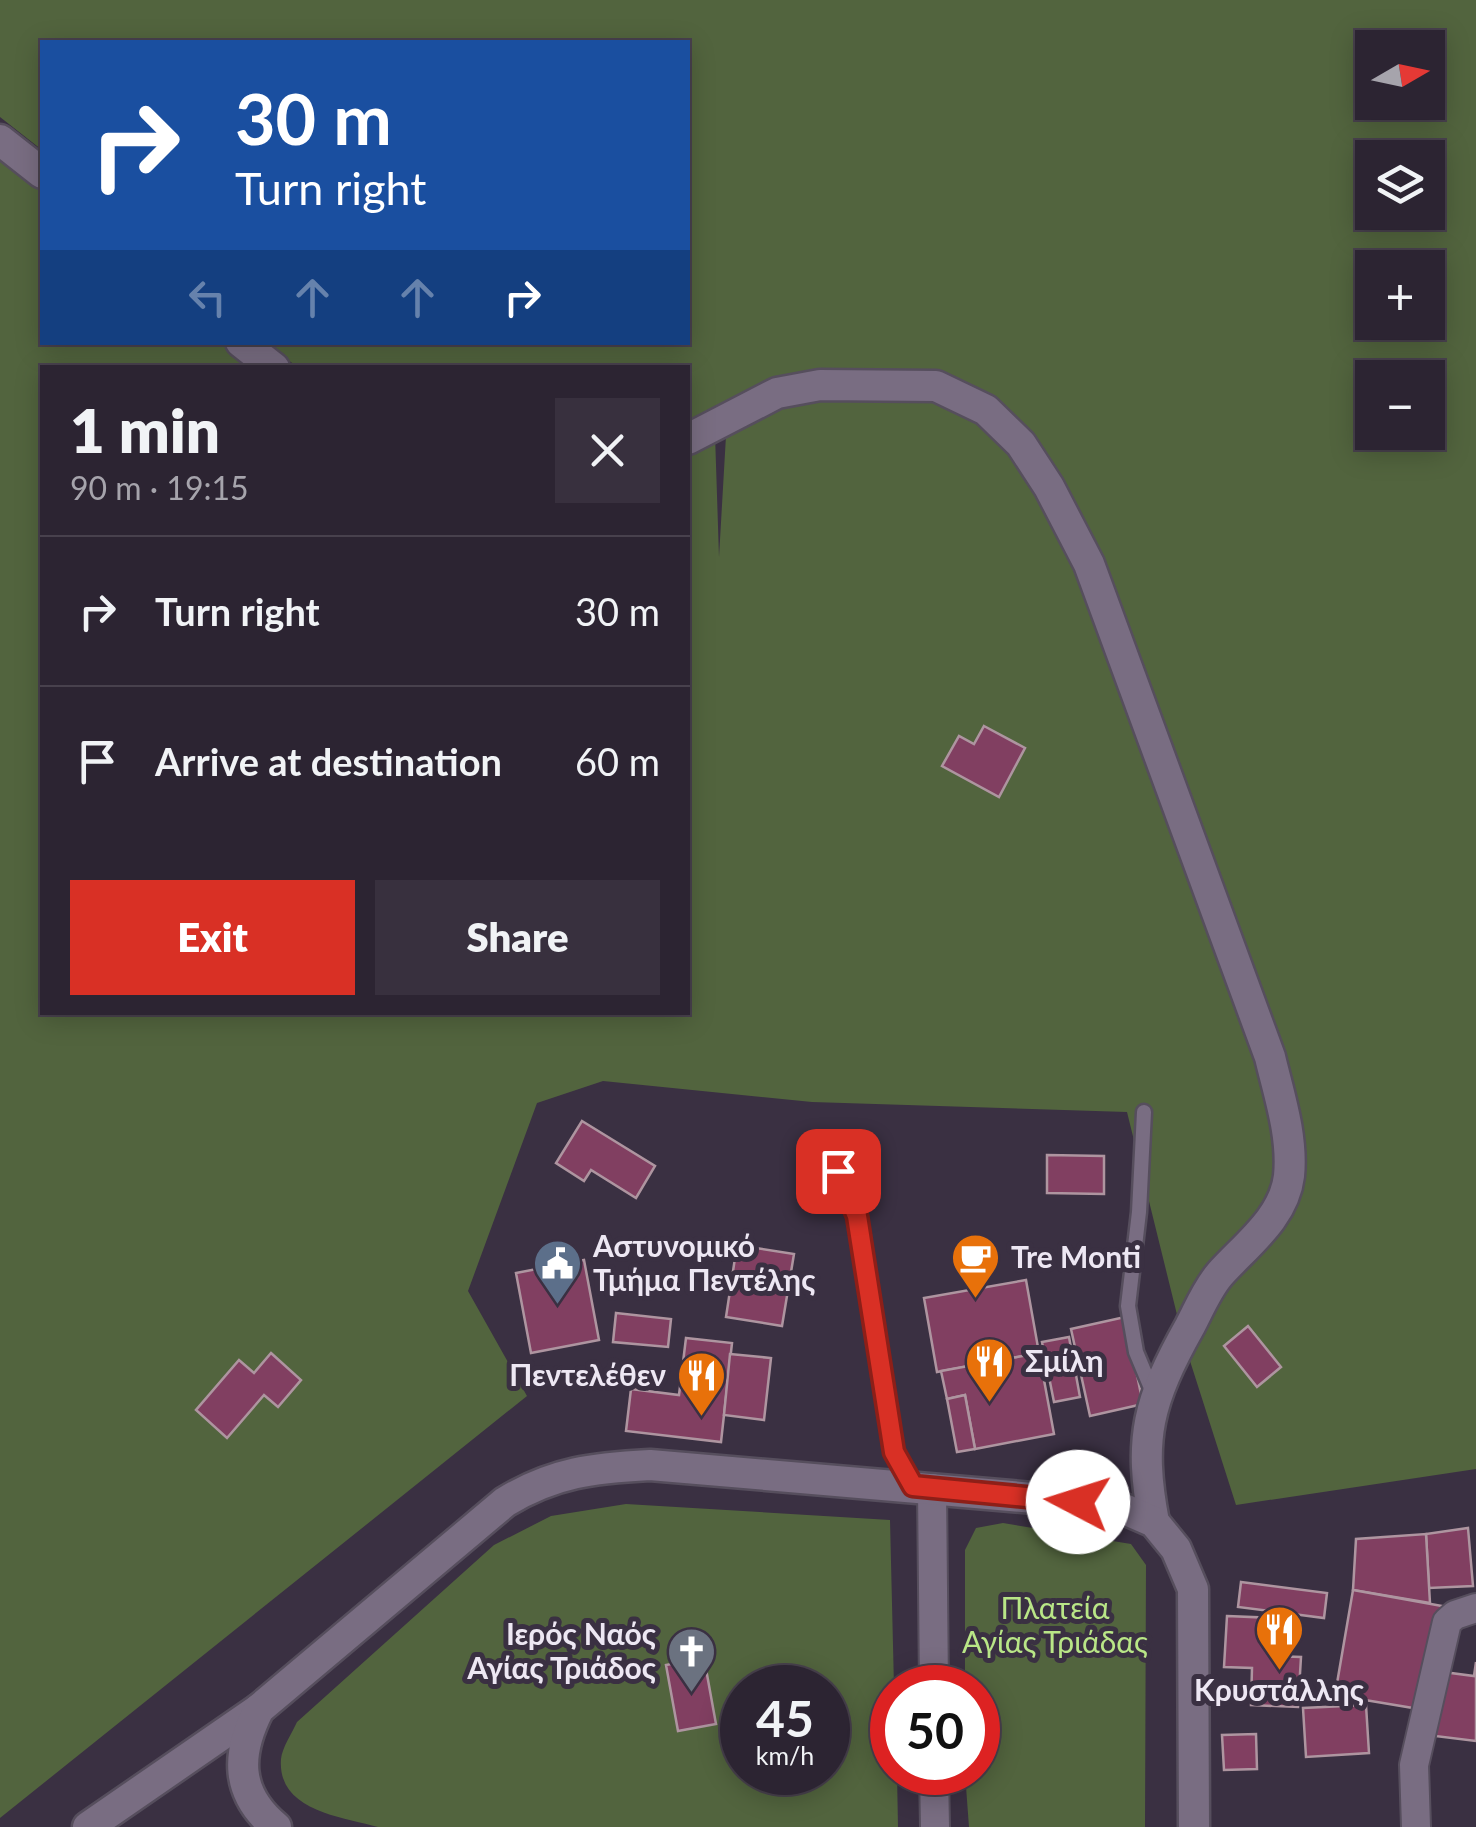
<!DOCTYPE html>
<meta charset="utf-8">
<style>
:root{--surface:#2c2432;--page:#38303e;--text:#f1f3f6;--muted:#a6a4ac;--line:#48414d;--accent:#d93025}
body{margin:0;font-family:Lato,sans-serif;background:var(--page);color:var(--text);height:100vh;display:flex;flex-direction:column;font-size:38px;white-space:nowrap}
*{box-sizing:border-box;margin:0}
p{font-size:32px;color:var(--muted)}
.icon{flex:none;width:55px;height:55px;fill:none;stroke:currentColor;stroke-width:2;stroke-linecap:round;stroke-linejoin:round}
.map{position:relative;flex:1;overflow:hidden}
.side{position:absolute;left:40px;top:365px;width:650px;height:650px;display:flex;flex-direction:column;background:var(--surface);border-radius:0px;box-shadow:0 5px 25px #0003,0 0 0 2px var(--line)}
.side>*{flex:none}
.hud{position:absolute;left:40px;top:40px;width:650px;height:305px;border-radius:0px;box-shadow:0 5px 25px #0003,0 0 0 2px var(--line);background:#1a4fa0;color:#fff;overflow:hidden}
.needle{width:65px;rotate:81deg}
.buttons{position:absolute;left:1355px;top:30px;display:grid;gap:20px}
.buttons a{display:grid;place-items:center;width:90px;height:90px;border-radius:0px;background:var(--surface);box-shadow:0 5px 25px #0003,0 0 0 2px var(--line);font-size:50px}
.speed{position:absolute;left:720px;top:1665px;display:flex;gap:20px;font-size:50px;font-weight:700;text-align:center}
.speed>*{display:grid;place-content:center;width:130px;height:130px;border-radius:50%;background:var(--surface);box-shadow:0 5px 25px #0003,0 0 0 2px var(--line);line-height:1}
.speed small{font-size:25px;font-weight:400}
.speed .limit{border:15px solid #d22;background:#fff;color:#111}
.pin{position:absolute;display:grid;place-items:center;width:85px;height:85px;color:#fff;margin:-42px;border-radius:20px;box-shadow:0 5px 15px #0006}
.me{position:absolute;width:110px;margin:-55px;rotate:275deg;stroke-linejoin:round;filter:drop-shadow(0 0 8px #0008)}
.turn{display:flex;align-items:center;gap:35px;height:210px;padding:0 30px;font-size:45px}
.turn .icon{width:130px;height:130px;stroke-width:2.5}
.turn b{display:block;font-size:70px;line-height:85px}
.lanes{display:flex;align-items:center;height:95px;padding:0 30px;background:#0003;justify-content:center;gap:50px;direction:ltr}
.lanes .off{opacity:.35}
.round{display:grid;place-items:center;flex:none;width:105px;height:105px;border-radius:0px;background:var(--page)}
.summary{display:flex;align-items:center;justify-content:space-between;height:170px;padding:0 30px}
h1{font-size:60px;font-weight:800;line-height:75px}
.action{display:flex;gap:20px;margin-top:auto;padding:20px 30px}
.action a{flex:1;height:115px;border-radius:0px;background:var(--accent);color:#fff;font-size:40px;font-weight:800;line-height:115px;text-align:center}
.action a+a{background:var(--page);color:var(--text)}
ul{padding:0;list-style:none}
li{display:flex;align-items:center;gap:30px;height:150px;padding:0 30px;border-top:2px solid var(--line)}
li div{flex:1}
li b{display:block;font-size:38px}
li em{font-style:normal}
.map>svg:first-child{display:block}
.green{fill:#52643e;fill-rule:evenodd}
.building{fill:#813f61;stroke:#ae95a0;stroke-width:2.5}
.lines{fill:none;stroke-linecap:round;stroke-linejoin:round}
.lane-casing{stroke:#564e5d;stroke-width:19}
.street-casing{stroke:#564e5d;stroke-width:32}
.secondary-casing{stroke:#564e5d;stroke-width:35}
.lane{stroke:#796d82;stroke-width:14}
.street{stroke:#796d82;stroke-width:28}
.secondary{stroke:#796d82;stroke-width:30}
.route-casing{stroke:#8d1f18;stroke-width:25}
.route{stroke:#d93025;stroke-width:18}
.labels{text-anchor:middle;stroke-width:10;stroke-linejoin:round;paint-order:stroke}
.poi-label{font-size:30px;font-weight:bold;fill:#ede7f3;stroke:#3a3042;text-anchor:start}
.park-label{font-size:30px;fill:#b9e687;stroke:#3a3042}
</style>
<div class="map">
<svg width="1476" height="1827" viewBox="0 0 1476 1827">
<rect width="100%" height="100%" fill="#3a3042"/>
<g class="green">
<path d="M 0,0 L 1476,0 L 1476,1469 L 1236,1505 L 1183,1339 L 1127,1112 L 812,1102 L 603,1081 L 537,1103 L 468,1291 L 527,1396 L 0,1818 L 0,154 L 42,188 L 42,342 L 219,343 L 255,367 L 42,368 L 42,1012 L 688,1012 L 688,455 L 715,434 L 719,557 L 728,401 L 688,428 L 688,368 L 298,367 L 263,343 L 688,342 L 688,42 L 42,42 L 42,150 L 0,117 ZM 1372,48 L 1428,48 L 1428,102 L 1372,102 ZM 1372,158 L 1428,158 L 1428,212 L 1372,212 ZM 1372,268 L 1428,268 L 1428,322 L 1372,322 ZM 1372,378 L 1428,378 L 1428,432 L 1372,432 Z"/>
<path d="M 626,1504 L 890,1520 L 894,1687 L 892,1772 L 897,1773 L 898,1827 L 378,1827 C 342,1817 277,1811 281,1759 C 282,1748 292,1733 297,1722 L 494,1545 L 551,1516 ZM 742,1688 L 828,1688 L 828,1772 L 742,1772 Z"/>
<path d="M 1003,1523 L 1131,1544 L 1146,1565 L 1145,1827 L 969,1827 L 965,1773 L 978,1772 L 978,1688 L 965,1687 L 965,1550 L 976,1528 Z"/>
</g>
<g class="building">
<path d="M 984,726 L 1025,748 L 999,797 L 942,766 L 959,736 L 974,744 Z"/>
<path d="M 582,1121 L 655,1166 L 636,1198 L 591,1170 L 584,1181 L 556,1163 Z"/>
<path d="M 1047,1155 L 1104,1156 L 1104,1194 L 1047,1193 Z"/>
<path d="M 737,1245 L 794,1254 L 782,1326 L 726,1317 Z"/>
<path d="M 584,1260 L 599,1340 L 531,1353 L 516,1273 Z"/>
<path d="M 1026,1280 L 1039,1353 L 937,1372 L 924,1298 Z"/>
<path d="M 616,1313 L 671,1319 L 668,1347 L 613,1342 Z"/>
<path d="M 1125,1317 L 1143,1404 L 1090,1416 L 1071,1329 Z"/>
<path d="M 1248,1326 L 1281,1367 L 1257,1387 L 1224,1346 Z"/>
<path d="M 1069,1337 L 1080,1397 L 1054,1402 L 1042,1342 Z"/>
<path d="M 686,1338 L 732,1343 L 721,1442 L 626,1431 L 631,1389 L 679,1395 Z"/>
<path d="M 271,1353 L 301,1380 L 278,1407 L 264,1395 L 227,1438 L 196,1410 L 239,1360 L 254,1373 Z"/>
<path d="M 1039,1353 L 1054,1434 L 975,1449 L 965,1395 L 947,1399 L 941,1371 Z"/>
<path d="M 730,1354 L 771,1358 L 764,1420 L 724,1415 Z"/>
<path d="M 965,1395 L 975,1449 L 957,1452 L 947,1399 Z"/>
<path d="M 1468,1528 L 1473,1586 L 1429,1588 L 1426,1534 Z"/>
<path d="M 1426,1534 L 1430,1603 L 1353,1590 L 1356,1539 Z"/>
<path d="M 1241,1582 L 1327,1593 L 1324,1618 L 1238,1607 Z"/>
<path d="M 1353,1590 L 1442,1606 L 1419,1709 L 1335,1695 Z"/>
<path d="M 1227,1616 L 1275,1618 L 1273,1656 L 1301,1657 L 1298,1707 L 1251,1705 L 1252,1668 L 1224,1667 Z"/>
<path d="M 704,1658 L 716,1724 L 678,1731 L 666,1665 Z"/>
<path d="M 1476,1662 L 1476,1741 L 1435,1736 L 1443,1672 L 1474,1676 Z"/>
<path d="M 1366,1705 L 1369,1753 L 1306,1757 L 1303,1708 Z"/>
<path d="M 1256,1734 L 1257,1769 L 1224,1770 L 1222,1735 Z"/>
</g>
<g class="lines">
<defs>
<g id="lane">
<path d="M 1144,1112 L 1139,1212 L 1128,1306 L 1136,1352 L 1154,1395"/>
<path d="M 839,1171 L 857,1216 L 894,1452 L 913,1486"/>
</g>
<g id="street">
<path d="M 932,1488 L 934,1688"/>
<path d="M 934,1772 L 935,1827"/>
<path d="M 1416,1827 L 1414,1765 L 1447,1622 L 1455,1615 L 1476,1608"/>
</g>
<g id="secondary">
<path d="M 0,140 L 42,173"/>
<path d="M 241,342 L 274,368"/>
<path d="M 688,439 L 777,393 L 820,385 L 936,386 L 986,410 L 1021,444 L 1049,487 L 1089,564 L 1270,1057 C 1279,1095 1293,1136 1289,1176 C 1284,1218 1246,1245 1220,1274 C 1207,1289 1199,1309 1190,1326 C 1148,1401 1138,1438 1154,1522"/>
<path d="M 88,1827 L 259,1709"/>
<path d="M 276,1827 C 235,1793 236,1754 259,1709 L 505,1502 C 554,1472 594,1468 650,1465 L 1115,1505 L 1154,1522 L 1176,1549 L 1193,1589 L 1194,1827"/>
</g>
</defs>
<use href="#lane" class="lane-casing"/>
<use href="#street" class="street-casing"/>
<use href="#secondary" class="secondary-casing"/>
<use href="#lane" class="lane"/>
<use href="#street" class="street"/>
<use href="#secondary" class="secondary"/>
</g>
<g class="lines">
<defs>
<path id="route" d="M 838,1171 L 857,1216 L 894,1452 L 913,1486 L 1078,1502"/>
</defs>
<use href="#route" class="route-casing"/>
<use href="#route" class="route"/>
</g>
<defs>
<symbol id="cafe-pin" viewBox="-11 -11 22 30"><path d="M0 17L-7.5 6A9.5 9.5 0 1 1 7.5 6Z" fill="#e8710a" stroke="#3a3042"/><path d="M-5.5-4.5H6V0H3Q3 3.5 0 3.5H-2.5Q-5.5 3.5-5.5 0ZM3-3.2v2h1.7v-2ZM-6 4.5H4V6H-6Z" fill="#fff"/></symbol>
<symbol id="civic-pin" viewBox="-11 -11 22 30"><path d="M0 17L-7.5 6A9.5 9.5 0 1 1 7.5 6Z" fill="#5c6f8a" stroke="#3a3042"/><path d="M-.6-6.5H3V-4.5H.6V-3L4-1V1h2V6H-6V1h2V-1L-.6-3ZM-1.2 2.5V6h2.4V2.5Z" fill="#fff"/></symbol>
<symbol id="restaurant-pin" viewBox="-11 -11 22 30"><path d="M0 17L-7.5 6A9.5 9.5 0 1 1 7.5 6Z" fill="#e8710a" stroke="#3a3042"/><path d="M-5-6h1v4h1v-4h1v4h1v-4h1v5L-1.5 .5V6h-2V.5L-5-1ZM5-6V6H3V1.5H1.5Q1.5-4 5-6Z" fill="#fff"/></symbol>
<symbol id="church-pin" viewBox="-11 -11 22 30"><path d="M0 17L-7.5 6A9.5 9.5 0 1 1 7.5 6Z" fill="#6b7280" stroke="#3a3042"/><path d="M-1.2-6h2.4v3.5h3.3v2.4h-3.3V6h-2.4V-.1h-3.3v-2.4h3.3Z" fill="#fff"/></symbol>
</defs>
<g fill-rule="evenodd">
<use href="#cafe-pin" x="948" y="1230" width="55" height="75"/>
<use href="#civic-pin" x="530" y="1236" width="55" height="75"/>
<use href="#restaurant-pin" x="962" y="1334" width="55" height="75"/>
<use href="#restaurant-pin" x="674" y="1348" width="55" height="75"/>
<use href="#restaurant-pin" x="1252" y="1602" width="55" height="75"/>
<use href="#church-pin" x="664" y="1624" width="55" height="75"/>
</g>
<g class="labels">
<g class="poi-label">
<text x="593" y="1257">Αστυνομικό<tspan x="593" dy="34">Τμήμα Πεντέλης</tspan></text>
<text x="1011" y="1268">Tre Monti</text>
<text x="1025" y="1372">Σμίλη</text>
<text x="666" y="1386" text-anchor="end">Πεντελέθεν</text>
<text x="656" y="1645" text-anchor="end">Ιερός Ναός<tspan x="656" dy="34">Αγίας Τριάδος</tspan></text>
<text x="1279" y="1701" text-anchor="middle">Κρυστάλλης</text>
</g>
<g class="park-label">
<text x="1055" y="1619">Πλατεία<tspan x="1055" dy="34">Αγίας Τριάδας</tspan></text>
</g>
</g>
</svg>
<div class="buttons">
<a><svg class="needle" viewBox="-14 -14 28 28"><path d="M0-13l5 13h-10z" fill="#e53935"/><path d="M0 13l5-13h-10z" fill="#a6a4ac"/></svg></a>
<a><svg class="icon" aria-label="layers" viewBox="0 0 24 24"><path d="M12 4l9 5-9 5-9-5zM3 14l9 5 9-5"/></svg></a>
<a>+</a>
<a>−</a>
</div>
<div class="speed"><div>45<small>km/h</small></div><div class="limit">50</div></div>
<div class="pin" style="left:838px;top:1171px;background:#d93025"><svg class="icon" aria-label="arrive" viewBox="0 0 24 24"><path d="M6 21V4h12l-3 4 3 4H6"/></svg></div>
<svg class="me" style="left:1078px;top:1502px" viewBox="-20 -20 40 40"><circle r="19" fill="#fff"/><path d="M0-13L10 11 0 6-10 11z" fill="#d93025"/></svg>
<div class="hud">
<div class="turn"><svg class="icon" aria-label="right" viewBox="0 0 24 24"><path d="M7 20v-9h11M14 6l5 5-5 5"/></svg><div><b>30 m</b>Turn right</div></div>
<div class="lanes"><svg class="icon off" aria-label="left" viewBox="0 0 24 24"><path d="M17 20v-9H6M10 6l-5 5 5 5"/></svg><svg class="icon off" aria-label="ahead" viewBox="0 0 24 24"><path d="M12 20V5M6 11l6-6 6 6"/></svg><svg class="icon off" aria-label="ahead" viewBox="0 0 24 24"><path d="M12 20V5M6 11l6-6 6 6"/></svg><svg class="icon" aria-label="right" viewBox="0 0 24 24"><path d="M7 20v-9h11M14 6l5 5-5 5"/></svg></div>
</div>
<section class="side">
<div class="summary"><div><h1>1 min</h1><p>90 m · 19:15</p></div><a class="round"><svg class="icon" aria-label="close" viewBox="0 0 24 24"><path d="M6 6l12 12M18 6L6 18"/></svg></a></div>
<ul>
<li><svg class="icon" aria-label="right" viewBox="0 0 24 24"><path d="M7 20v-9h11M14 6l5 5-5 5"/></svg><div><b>Turn right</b></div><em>30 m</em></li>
<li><svg class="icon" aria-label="arrive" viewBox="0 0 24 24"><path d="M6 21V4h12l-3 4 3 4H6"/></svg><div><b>Arrive at destination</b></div><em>60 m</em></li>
</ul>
<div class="action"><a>Exit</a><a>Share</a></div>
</section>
</div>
